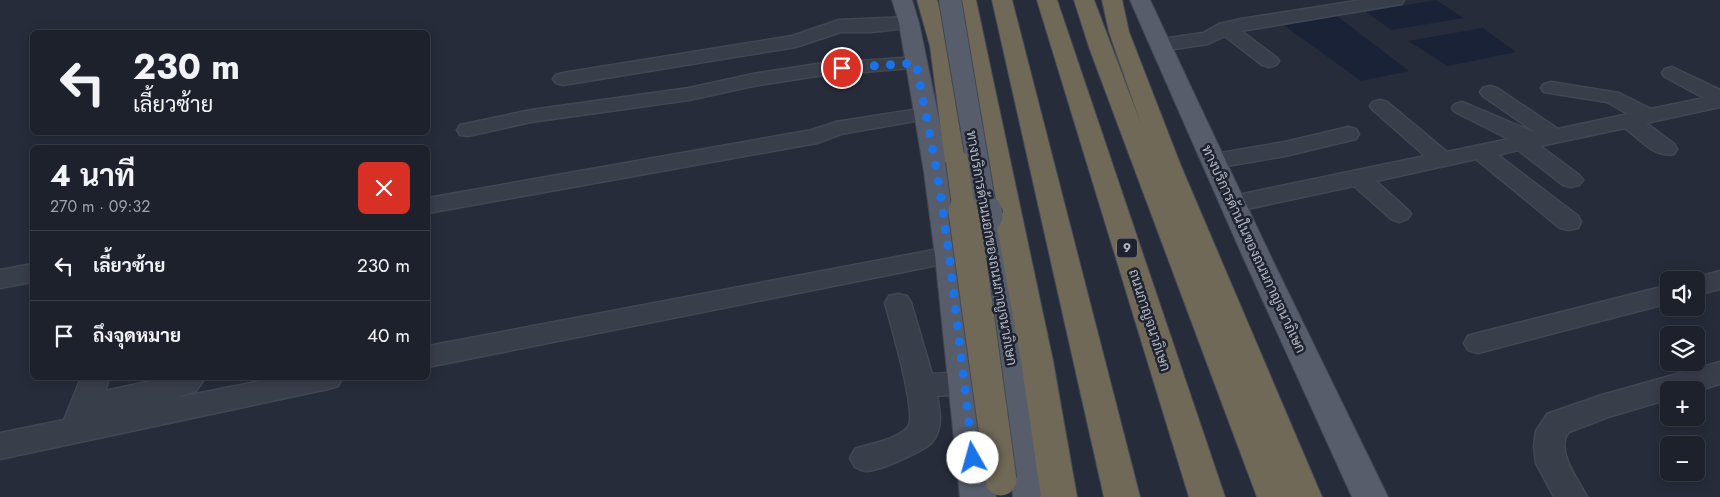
<!DOCTYPE html>
<html lang="th">
<meta charset="utf-8">
<style>
:root{--surface:#1c212c;--page:#252934;--text:#f1f3f6;--muted:#a0a3a9;--line:#3a3e48}
body{margin:0;font-family:Jost,Sarabun,sans-serif;background:var(--page);color:var(--text);height:100vh;display:flex;flex-direction:column;font-size:19px;white-space:nowrap}
*{box-sizing:border-box;margin:0}
p{font-size:16px;color:var(--muted)}
.icon{flex:none;width:28px;height:28px;fill:none;stroke:currentColor;stroke-width:2;stroke-linecap:round;stroke-linejoin:round}
.map{position:relative;flex:1;overflow:hidden}
.details{position:absolute;left:30px;top:145px;width:400px;height:235px;display:flex;flex-direction:column;background:var(--surface);border-radius:8px;box-shadow:0 2px 12px #0003,0 0 0 1px var(--line)}
.details>*{flex:none}
.hud{position:absolute;left:30px;top:30px;width:400px;height:105px;border-radius:8px;box-shadow:0 2px 12px #0003,0 0 0 1px var(--line);background:#1c212c;color:var(--text);overflow:hidden}
.tools{position:absolute;left:1660px;top:271px;display:grid;gap:10px}
.tools a{display:grid;place-items:center;width:45px;height:45px;border-radius:8px;background:var(--surface);box-shadow:0 2px 12px #0003,0 0 0 1px var(--line);font-size:25px}
.pin{position:absolute;display:grid;place-items:center;width:42px;height:42px;color:#fff;margin:-21px;border:2px solid #fff;border-radius:50%;box-shadow:0 1px 5px #0007}
.me{position:absolute;width:55px;margin:-28px;rotate:353deg;stroke-linejoin:round;filter:drop-shadow(0 0 4px #0008)}
.turn{display:flex;align-items:center;gap:18px;height:105px;padding:0 20px;font-size:22px}
.turn .icon{width:65px;height:65px;stroke-width:2.5}
.turn b{display:block;font-size:35px;line-height:42px}
.round{display:grid;place-items:center;flex:none;width:52px;height:52px;border-radius:8px;background:var(--page)}
.summary{display:flex;align-items:center;justify-content:space-between;height:85px;padding:0 20px}
h1{font-size:30px;font-weight:700;line-height:38px}
ul{padding:0;list-style:none}
li{display:flex;align-items:center;gap:15px;height:70px;padding:0 20px;border-top:1px solid var(--line)}
li div{flex:1}
li b{display:block;font-size:19px}
li em{font-style:normal}
.map>svg:first-child{display:block}
.water{fill:#1a2237}
.lines{fill:none;stroke-linecap:round;stroke-linejoin:round}
.minor-casing{stroke:#424754;stroke-width:3}
.major-casing{stroke:#424754;stroke-width:2}
.highway-casing{stroke:#444956;stroke-width:2}
.minor{fill:#393e4b;fill-rule:evenodd}
.major{fill:#575d6a;fill-rule:evenodd}
.highway{fill:#706957;fill-rule:evenodd}
.major-bridge-far1-casing{stroke:#424754;stroke-width:24;stroke-linecap:butt}
.major-bridge-casing{stroke:#424754;stroke-width:33;stroke-linecap:butt}
.highway-bridge-far1-casing{stroke:#444956;stroke-width:24;stroke-linecap:butt}
.highway-bridge-casing{stroke:#444956;stroke-width:33;stroke-linecap:butt}
.major-bridge-far1{stroke:#575d6a;stroke-width:22}
.major-bridge{stroke:#575d6a;stroke-width:31}
.highway-bridge-far1{stroke:#706957;stroke-width:22}
.highway-bridge{stroke:#706957;stroke-width:31}
.route{stroke:#1a73e8;stroke-width:9;stroke-dasharray:0 16.2}
.labels{text-anchor:middle;stroke-width:5;stroke-linejoin:round;paint-order:stroke}
.shield{fill:#1e232f;stroke:#888c99;stroke-width:1}
.shield-label{font-size:12px;font-weight:bold;fill:#b5b9c6}
.street-label{font-size:14px;fill:#b5b9c6;stroke:#1e232f}
</style>
<div class="map">
<svg width="1720" height="497" viewBox="0 0 1720 497">
<rect width="100%" height="100%" fill="#262c3a"/>
<g class="water">
<path d="M 1436,0 L 1464,18 L 1391,30 L 1366,12 Z"/>
<path d="M 1337,16 L 1409,71 L 1361,81 L 1282,24 Z"/>
<path d="M 1483,28 L 1516,52 L 1448,66 L 1408,41 Z"/>
</g>
<g class="lines">
<defs>
<g id="minor">
<path d="M 1362,0 L 1404,0 L 1401,4 L 1395,5 L 1241,31 L 1276,57 L 1279,61 L 1276,65 L 1269,67 L 1262,65 L 1225,36 L 1208,44 L 1161,51 L 1154,49 L 1151,45 L 1154,41 L 1161,39 L 1203,33 L 1219,24 L 1241,19 Z"/>
<path d="M 909,17 L 916,19 L 918,23 L 916,27 L 872,32 L 841,32 L 796,47 L 563,85 L 556,83 L 553,79 L 556,75 L 563,73 L 792,36 L 839,20 Z"/>
<path d="M 916,57 L 923,59 L 926,63 L 923,67 L 817,76 L 753,86 L 689,100 L 531,122 L 468,136 L 460,135 L 457,130 L 460,125 L 531,110 L 689,88 L 753,74 L 817,64 Z"/>
<path d="M 1672,67 L 1720,90 L 1720,107 L 1646,123 L 1674,144 L 1677,149 L 1674,154 C 1655,158 1639,139 1625,128 L 1540,146 L 1579,175 L 1583,180 L 1579,185 L 1571,187 L 1563,185 L 1518,150 L 1498,155 L 1578,216 L 1581,222 L 1578,228 L 1569,230 L 1560,228 L 1476,159 L 1376,181 L 1407,209 L 1411,214 L 1407,219 L 1399,222 L 1391,219 L 1354,186 L 1233,212 L 1225,209 L 1221,204 L 1225,199 L 1233,196 L 1425,156 L 1373,110 L 1370,106 L 1373,102 L 1380,100 L 1387,102 L 1447,152 L 1509,139 L 1455,112 L 1452,108 L 1455,104 L 1462,102 L 1536,133 L 1483,96 L 1480,92 L 1483,88 L 1490,86 L 1497,88 L 1558,129 L 1628,114 L 1607,102 L 1544,92 L 1541,88 L 1544,84 L 1551,82 L 1619,93 L 1651,109 L 1704,98 L 1665,77 L 1662,73 L 1665,69 Z"/>
<path d="M 925,108 L 932,110 L 936,114 L 932,118 L 841,134 L 817,143 L 428,213 L 428,198 L 812,130 L 836,122 Z"/>
<path d="M 1348,127 L 1356,129 L 1359,134 L 1356,139 L 1285,156 L 1215,168 L 1207,166 L 1204,161 L 1207,156 L 1215,154 L 1285,142 Z"/>
<path d="M 949,247 L 958,249 L 962,255 L 958,261 L 428,367 L 428,346 Z"/>
<path d="M 32,264 L 32,282 L 0,288 L 0,270 Z"/>
<path d="M 1720,271 L 1720,289 L 1696,295 L 1696,280 L 1687,280 Z"/>
<path d="M 1669,285 L 1669,303 L 1478,353 L 1468,350 L 1464,343 L 1468,336 L 1478,333 Z"/>
<path d="M 898,294 L 907,296 L 911,303 L 932,374 L 963,372 L 973,375 L 977,383 L 973,391 L 963,394 L 937,396 C 940,411 943,428 933,441 C 926,451 878,471 866,471 C 863,471 858,468 855,467 L 850,458 L 855,449 C 869,444 899,439 908,427 C 918,414 890,322 885,303 L 889,296 Z"/>
<path d="M 1720,362 L 1720,384 L 1696,391 L 1669,390 L 1669,399 L 1608,417 L 1569,432 C 1554,449 1579,481 1587,497 L 1554,497 L 1536,463 L 1534,447 L 1536,431 L 1547,414 L 1602,395 Z"/>
<path d="M 81,378 L 109,378 L 105,391 L 165,378 L 205,378 L 196,391 L 175,398 L 276,378 L 342,378 L 338,386 L 328,389 L 0,459 L 0,433 L 64,420 Z"/>
</g>
<g id="major">
<path d="M 892,0 L 912,0 L 919,23 L 950,172 L 963,255 L 996,497 L 960,497 L 935,255 L 924,172 L 899,23 Z"/>
<path d="M 1130,0 L 1150,0 L 1271,257 L 1388,497 L 1352,497 L 1243,257 Z"/>
<path d="M 987,207 L 996,210 L 1000,216 L 1037,418 L 1049,497 L 1013,497 L 1005,418 L 974,216 L 978,210 Z"/>
</g>
<g id="highway">
<path d="M 917,0 L 937,0 L 952,46 L 969,161 L 966,166 L 957,168 L 948,166 L 945,161 L 930,46 Z"/>
<path d="M 956,0 L 976,0 L 1053,361 L 1077,497 L 1041,497 L 1021,361 Z"/>
<path d="M 992,0 L 1012,0 L 1140,497 L 1104,497 Z"/>
<path d="M 1037,0 L 1057,0 L 1225,497 L 1189,497 Z"/>
<path d="M 1074,0 L 1094,0 L 1141,124 L 1109,32 L 1102,0 L 1122,0 L 1129,32 L 1181,166 L 1322,497 L 1257,497 L 1090,50 Z"/>
</g>
</defs>
<use href="#minor" class="minor-casing"/>
<use href="#major" class="major-casing"/>
<use href="#highway" class="highway-casing"/>
<use href="#minor" class="minor"/>
<use href="#major" class="major"/>
<use href="#highway" class="highway"/>
<defs>
<path id="major-bridge-far1" d="M 950,0 L 986,213"/>
<path id="major-bridge" d="M 986,211 L 987,216"/>
<path id="highway-bridge-far1" d="M 957,161 L 964,213"/>
<path id="highway-bridge" d="M 964,211 L 1001,480"/>
</defs>
<use href="#major-bridge-far1" class="major-bridge-far1-casing"/>
<use href="#major-bridge" class="major-bridge-casing"/>
<use href="#highway-bridge-far1" class="highway-bridge-far1-casing"/>
<use href="#highway-bridge" class="highway-bridge-casing"/>
<use href="#major-bridge-far1" class="major-bridge-far1"/>
<use href="#major-bridge" class="major-bridge"/>
<use href="#highway-bridge-far1" class="highway-bridge-far1"/>
<use href="#highway-bridge" class="highway-bridge"/>
</g>
<g class="lines">
<path class="route" d="M 842,68 L 916,63 L 937,172 L 949,254 L 973,458"/>
</g>
<g class="labels">
<rect class="shield" x="1117" y="238.5" width="20" height="19" rx="4"/>
<g class="shield-label">
<text x="1127" y="252">9</text>
</g>
<g class="street-label">
<text transform="translate(992 248) rotate(80)" y="5">ทางบริการด้านนอกของถนนกาญจนาภิเษก</text>
<text transform="translate(1254 249) rotate(65)" y="5">ทางบริการด้านในของถนนกาญจนาภิเษก</text>
<text transform="translate(1150 320) rotate(72)" y="5">ถนนกาญจนาภิเษก</text>
</g>
</g>
</svg>
<div class="tools">
<a><svg class="icon" aria-label="sound" viewBox="0 0 24 24"><path d="M4 9h4l5-4v14l-5-4H4zM17 9q2 3 0 6"/></svg></a>
<a><svg class="icon" aria-label="layers" viewBox="0 0 24 24"><path d="M12 4l9 5-9 5-9-5zM3 14l9 5 9-5"/></svg></a>
<a>+</a>
<a>−</a>
</div>
<div class="pin" style="left:842px;top:68px;background:#d93025"><svg class="icon" aria-label="arrive" viewBox="0 0 24 24"><path d="M6 21V4h12l-3 4 3 4H6"/></svg></div>
<svg class="me" style="left:973px;top:458px" viewBox="-20 -20 40 40"><circle r="19" fill="#fff"/><path d="M0-13L10 11 0 6-10 11z" fill="#1a73e8"/></svg>
<div class="hud">
<div class="turn"><svg class="icon" aria-label="left" viewBox="0 0 24 24"><path d="M17 20v-9H6M10 6l-5 5 5 5"/></svg><div><b>230 m</b>เลี้ยวซ้าย</div></div>
</div>
<section class="details">
<div class="summary"><div><h1>4 นาที</h1><p>270 m · 09:32</p></div><a class="round" style="background:#d93025;color:#fff"><svg class="icon" aria-label="close" viewBox="0 0 24 24"><path d="M6 6l12 12M18 6L6 18"/></svg></a></div>
<ul>
<li><svg class="icon" aria-label="left" viewBox="0 0 24 24"><path d="M17 20v-9H6M10 6l-5 5 5 5"/></svg><div><b>เลี้ยวซ้าย</b></div><em>230 m</em></li>
<li><svg class="icon" aria-label="arrive" viewBox="0 0 24 24"><path d="M6 21V4h12l-3 4 3 4H6"/></svg><div><b>ถึงจุดหมาย</b></div><em>40 m</em></li>
</ul>
</section>
</div>
